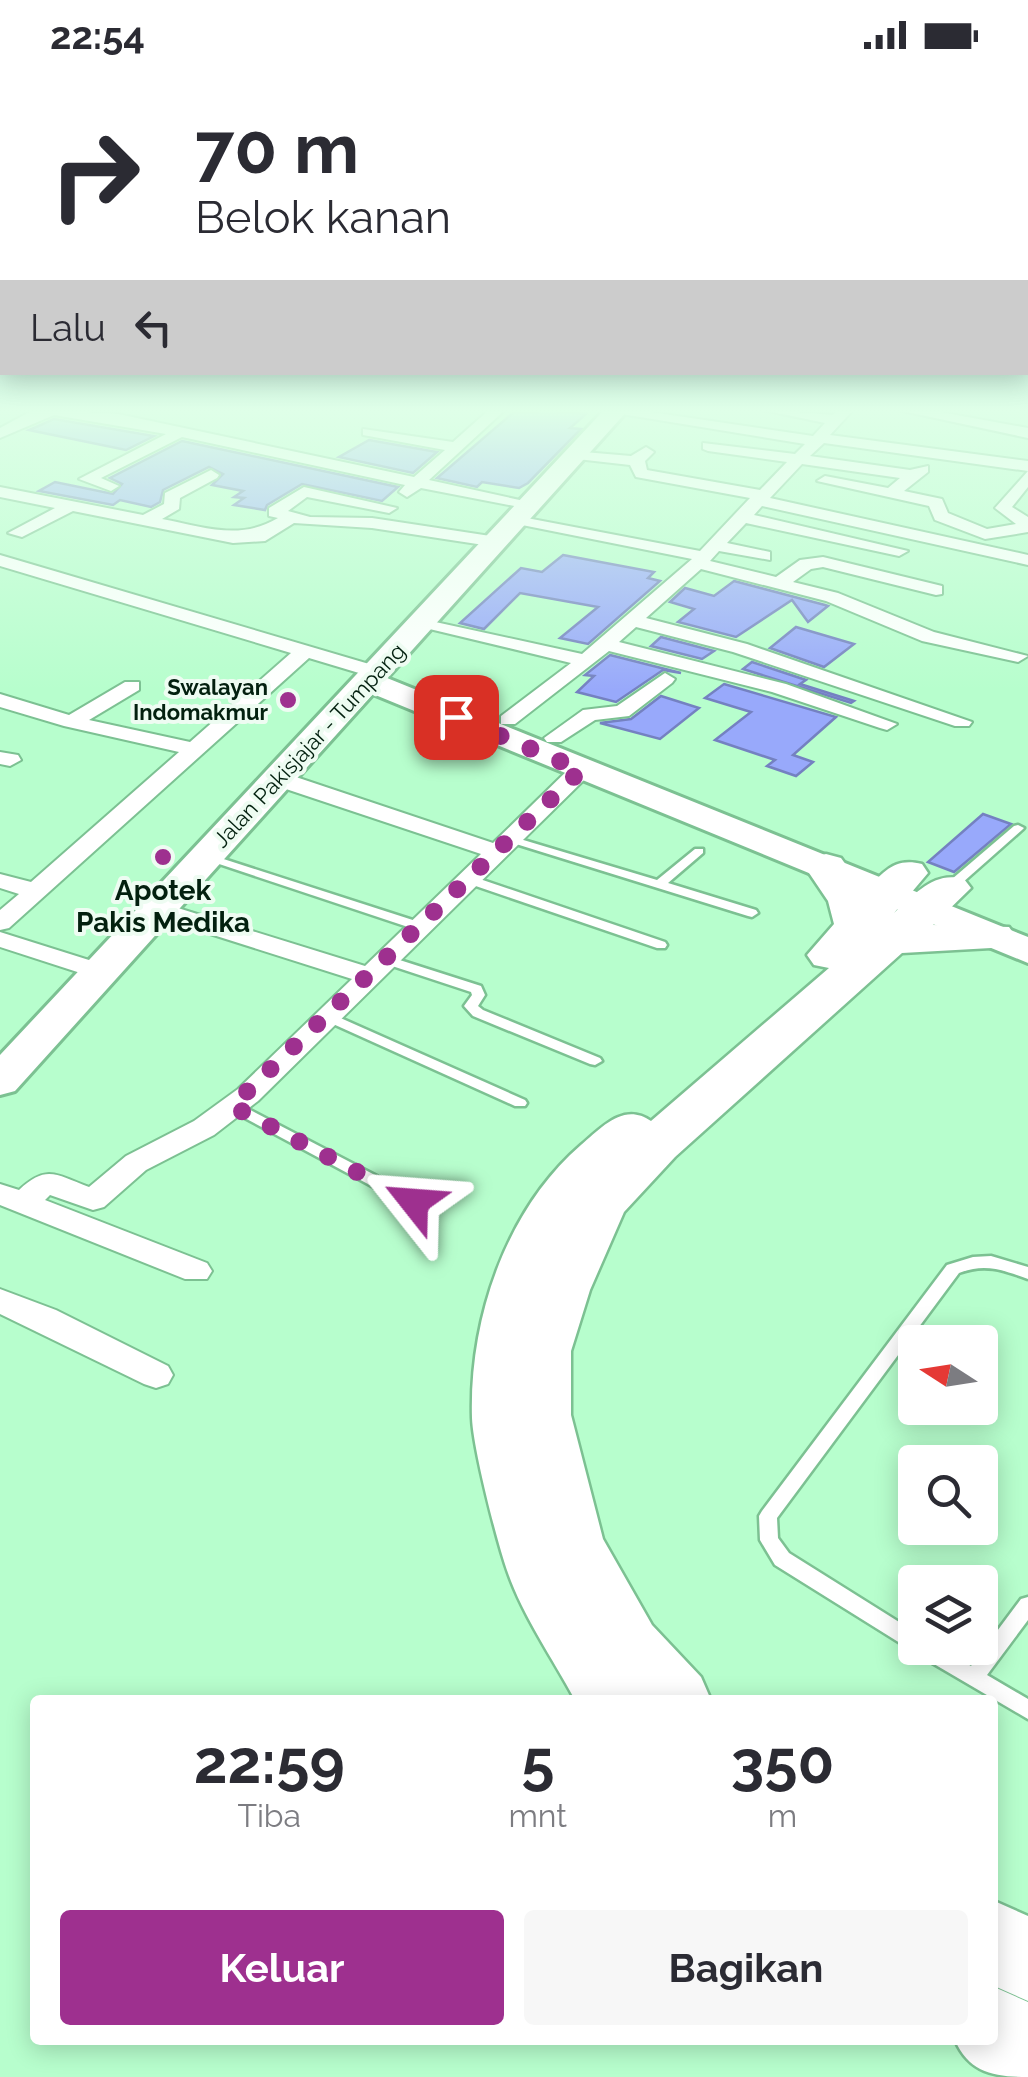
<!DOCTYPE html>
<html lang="id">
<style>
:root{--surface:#fff;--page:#f7f7f7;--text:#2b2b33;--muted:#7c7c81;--accent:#9e308f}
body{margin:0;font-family:Raleway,sans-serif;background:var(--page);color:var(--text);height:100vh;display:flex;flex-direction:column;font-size:38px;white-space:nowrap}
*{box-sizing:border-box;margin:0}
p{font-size:32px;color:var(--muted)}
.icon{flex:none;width:55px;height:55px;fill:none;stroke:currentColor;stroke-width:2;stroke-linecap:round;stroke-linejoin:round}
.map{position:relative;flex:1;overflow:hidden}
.side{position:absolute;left:30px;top:1625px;width:968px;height:350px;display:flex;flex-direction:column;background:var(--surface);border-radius:10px;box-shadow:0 5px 25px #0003}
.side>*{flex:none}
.banner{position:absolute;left:0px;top:0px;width:1030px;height:305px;box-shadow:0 5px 25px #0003;background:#fff;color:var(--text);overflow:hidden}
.needle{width:65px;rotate:282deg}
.fabs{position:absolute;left:898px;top:1255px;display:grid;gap:20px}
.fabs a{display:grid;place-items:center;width:100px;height:100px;border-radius:10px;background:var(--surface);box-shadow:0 5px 25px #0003;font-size:50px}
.pin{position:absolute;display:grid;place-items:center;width:85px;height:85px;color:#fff;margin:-42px;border-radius:20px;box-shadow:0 5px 15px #0006}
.me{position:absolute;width:110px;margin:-55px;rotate:298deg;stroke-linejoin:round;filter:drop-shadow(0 0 8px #0008)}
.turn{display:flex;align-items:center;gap:35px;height:210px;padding:0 30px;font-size:45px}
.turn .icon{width:130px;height:130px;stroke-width:2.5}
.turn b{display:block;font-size:70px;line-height:85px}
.then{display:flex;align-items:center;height:95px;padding:0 30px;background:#0003;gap:20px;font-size:38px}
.eta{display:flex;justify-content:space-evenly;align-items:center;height:170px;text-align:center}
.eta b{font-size:60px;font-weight:700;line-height:70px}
.primary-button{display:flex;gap:20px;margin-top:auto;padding:20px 30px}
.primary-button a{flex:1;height:115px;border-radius:10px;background:var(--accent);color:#fff;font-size:40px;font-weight:700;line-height:115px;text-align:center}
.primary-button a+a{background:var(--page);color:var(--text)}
.status{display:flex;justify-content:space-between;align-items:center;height:70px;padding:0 50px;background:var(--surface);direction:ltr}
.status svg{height:28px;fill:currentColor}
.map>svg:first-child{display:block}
.building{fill:#98a9fb;stroke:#7481c1;stroke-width:2.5}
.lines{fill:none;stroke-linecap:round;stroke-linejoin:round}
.lane-casing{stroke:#7cc192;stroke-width:5}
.street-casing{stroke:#7cc192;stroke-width:4}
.primary-casing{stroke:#7cc192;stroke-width:6}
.highway-casing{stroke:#7cc192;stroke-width:5}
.lane{fill:#fff;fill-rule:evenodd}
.street{fill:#fff;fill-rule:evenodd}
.primary{fill:#fff;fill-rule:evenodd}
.highway{fill:#fff;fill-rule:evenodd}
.route{stroke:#9e308f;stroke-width:18;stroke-dasharray:0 32.4}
.poi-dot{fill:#9e308f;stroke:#eefcf2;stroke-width:4}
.labels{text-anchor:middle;stroke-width:8;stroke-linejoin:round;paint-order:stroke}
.far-poi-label{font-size:22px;font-weight:bold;fill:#03200f;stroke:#eefcf2;text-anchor:end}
.far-street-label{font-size:22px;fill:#03200f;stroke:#eefcf2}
.poi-label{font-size:28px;font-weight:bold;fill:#03200f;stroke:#eefcf2}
</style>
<div class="status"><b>22:54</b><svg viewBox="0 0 49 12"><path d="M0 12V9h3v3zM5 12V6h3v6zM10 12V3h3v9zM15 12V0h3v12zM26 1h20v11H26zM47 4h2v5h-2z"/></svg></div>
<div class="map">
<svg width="1028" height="2007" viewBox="0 0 1028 2007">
<rect width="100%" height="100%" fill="#b7fecd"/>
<g class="building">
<path d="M 539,339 L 586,344 L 570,358 L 581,359 L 528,413 L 519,418 L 482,412 L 477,417 L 437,408 L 515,341 L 535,343 Z"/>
<path d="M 54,349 L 154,366 L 126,380 L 29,360 Z"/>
<path d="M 369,370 L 437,382 L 413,403 L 339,387 Z"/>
<path d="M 182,371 L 398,417 L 382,431 L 302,414 L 267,435 L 265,440 L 234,435 L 244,428 L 234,427 L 243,421 L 212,415 L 223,404 L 209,397 L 163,420 L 160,432 L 151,437 L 120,430 L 113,435 L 39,421 L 55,412 L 113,424 L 122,414 L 110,408 Z"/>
<path d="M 563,485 L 654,502 L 648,508 L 660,511 L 588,574 L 560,568 L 598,537 L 520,523 L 484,559 L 460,553 L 521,498 L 542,502 Z"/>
<path d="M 734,511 L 825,535 L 828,536 L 808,552 L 792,530 L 736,567 L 678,552 L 694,539 L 670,532 L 685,518 L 714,526 Z"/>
<path d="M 796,557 L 854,574 L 824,597 L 770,578 Z"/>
<path d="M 661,567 L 714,581 L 702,589 L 651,576 Z"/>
<path d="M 610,585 L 681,603 L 663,600 L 616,632 L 577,622 L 594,606 L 585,605 Z"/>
<path d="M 752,592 L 806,610 L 800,614 L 854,631 L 851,633 L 743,599 Z"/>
<path d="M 724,614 L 836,647 L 793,685 L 813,692 L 796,706 L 767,696 L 775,690 L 715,670 L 751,642 L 705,628 Z"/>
<path d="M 661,626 L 699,638 L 660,669 L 600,653 L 631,649 Z"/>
<path d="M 983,744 L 1011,754 L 954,802 L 928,792 Z"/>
</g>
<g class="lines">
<defs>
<g id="lane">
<path d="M 1018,755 L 1024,758 L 1022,760 L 953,821 L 945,821 L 943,818 L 945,815 L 1014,756 Z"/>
<path d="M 510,766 L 657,810 L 695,779 L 703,779 L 703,783 L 668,813 L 756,840 L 758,843 L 752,847 L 748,846 L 506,771 L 504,769 Z"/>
<path d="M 205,783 L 422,853 L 424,856 L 422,859 L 414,859 L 201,788 L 201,784 Z"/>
<path d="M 468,805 L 665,872 L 667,875 L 665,878 L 657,878 L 464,812 L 462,809 L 464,806 Z"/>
<path d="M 384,885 L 481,916 L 485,925 L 478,936 L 483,940 L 600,988 L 602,991 L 595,995 L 590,994 L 473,946 L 464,936 L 472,925 L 471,922 L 380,892 L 378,889 Z"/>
<path d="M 327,942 L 525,1030 L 527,1033 L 525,1036 L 515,1036 L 322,949 L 320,946 L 322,943 Z"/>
<path d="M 233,1031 L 419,1128 L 421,1132 L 419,1136 L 409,1136 L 228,1039 L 226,1036 Z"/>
<path d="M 991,1186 L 1028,1197 L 1028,1209 C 1003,1200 985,1193 959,1203 L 777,1448 L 778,1468 L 789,1483 L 915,1562 L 915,1578 L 940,1578 L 971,1596 L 1021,1529 L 1028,1527 L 1028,1550 L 987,1605 L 1028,1629 L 1028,1649 L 917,1584 L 915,1580 L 908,1578 L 775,1495 L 760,1470 L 759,1446 L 762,1441 L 947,1195 L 973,1187 Z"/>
</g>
<g id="street">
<path d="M 35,339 L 118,344 L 414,407 L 445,380 L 363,365 L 363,359 L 453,372 L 490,339 L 506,339 L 429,410 L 538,434 L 530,439 L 421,418 L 407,427 L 399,422 L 405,415 L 182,367 L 101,408 L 119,416 L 111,421 L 79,409 L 166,364 L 54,345 L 0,368 L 0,358 Z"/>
<path d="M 591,339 L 630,339 L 813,366 L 825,353 L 758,339 L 833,345 L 839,339 L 854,339 L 830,365 L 1028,391 L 1028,401 L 824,373 L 810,386 L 910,400 L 928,396 L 928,402 L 904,421 L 942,429 L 948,443 L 987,459 L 1016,454 L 995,438 L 1028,401 L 1028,417 L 1012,437 L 1028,447 L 1028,462 L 985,469 L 935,450 L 929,436 L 817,411 L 825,406 L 888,418 L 900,408 L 802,394 L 770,428 L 1028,485 L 1028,495 L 762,436 L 754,445 L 908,481 L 899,486 L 746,453 L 727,473 L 770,482 L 770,490 L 719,481 L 710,491 L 776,507 L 800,490 L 823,487 L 942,516 L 942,524 L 936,525 L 823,497 L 811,499 L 793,512 L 838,523 L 934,562 L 1028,586 L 1018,592 L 922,571 L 826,531 L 701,499 L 646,548 L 747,574 L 972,652 L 969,656 L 955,656 L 733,582 L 636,557 L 619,572 L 786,614 L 897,654 L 887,660 L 880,658 L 772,622 L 609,581 L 515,654 L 501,654 L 501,646 L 571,593 L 417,556 L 417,548 L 582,584 L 692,489 L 517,454 L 509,449 L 511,445 L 700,481 L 750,428 L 636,407 L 630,395 L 577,389 L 572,387 L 572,381 L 631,386 L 646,377 L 654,382 L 645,391 L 647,400 L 760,420 L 787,392 L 708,381 L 703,379 L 703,373 L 795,384 L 805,374 Z"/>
<path d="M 893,339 L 924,339 L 1028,358 L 1028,368 Z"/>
<path d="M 211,400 L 219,405 L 217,408 L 180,428 L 179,439 L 162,449 C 204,457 240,471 278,448 L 269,446 L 269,438 L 304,417 L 397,438 L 389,443 L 307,427 L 288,441 L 310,447 L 372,448 L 497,467 L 506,472 L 497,477 L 372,458 L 294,453 L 265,471 L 233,473 L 73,441 L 22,467 L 8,463 L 55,438 L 0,427 L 0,417 L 143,445 L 164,434 L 165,423 Z"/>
<path d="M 0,485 L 386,599 L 389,603 L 379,609 L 309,588 L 9,858 L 0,860 L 0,840 L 19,824 L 0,818 L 0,804 L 31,812 L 179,682 L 64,656 L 0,637 L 0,624 L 69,645 L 125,612 L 139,612 L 139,620 L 89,650 L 190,672 L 291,583 L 0,496 Z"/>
<path d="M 665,603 L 675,609 L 672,613 L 629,646 L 595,650 L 561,672 L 547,672 L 544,668 L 583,640 L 617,636 Z"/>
<path d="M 0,682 L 18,685 L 21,690 L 10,696 L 0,694 Z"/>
<path d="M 581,694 L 592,700 L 589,705 L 258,1031 L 214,1065 L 146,1100 L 104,1137 L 93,1140 L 50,1125 L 45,1130 L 207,1193 L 212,1201 L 207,1209 L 185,1209 L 0,1135 L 0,1114 L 19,1120 C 47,1094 56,1105 89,1117 L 126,1086 L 194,1051 L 238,1019 L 352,909 L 147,844 L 144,839 L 147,834 L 165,834 L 365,896 L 481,784 L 268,713 L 268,703 L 284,703 L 493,773 L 573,695 Z"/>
<path d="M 0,862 L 108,896 L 112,901 L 99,909 L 0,877 Z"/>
<path d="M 0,1219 L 56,1240 L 168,1296 L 173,1305 L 168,1314 L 156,1318 L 144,1314 L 0,1244 Z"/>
</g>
<path id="primary" d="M 605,339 L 629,339 L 387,608 L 1028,867 L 1028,893 L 373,624 L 15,1021 L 0,1025 L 0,985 Z"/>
<g id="highway">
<path d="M 826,784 L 841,788 L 865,821 C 884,802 894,787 922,794 L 928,803 L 894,843 C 916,824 933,801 964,809 L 971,818 L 933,855 L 1009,857 L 1016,867 L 1009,877 L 902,883 L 675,1087 L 624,1142 L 590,1220 L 571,1281 L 571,1345 L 603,1469 L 652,1555 L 701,1607 L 711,1630 L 575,1630 C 553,1589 523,1546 508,1503 C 497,1472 473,1378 472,1348 C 469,1249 506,1140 581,1075 C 602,1057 624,1032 651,1051 L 829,898 L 814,895 L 807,885 L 834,854 L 828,831 L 805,797 L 811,788 Z"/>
<path d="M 992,1830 L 1028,1846 L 1028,1931 L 992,1915 Z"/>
<path d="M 992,1916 L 1028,1932 L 1028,2007 C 995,2007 969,2003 955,1970 L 992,1970 Z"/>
</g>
</defs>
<use href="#lane" class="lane-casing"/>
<use href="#street" class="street-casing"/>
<use href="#primary" class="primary-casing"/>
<use href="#highway" class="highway-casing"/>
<use href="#lane" class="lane"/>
<use href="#street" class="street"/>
<use href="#primary" class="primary"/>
<use href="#highway" class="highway"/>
</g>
<linearGradient id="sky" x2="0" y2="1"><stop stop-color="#71c1c3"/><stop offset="0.55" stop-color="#dfffe8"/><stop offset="1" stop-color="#dfffe8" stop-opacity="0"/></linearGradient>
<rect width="1028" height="620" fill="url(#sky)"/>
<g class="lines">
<path class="route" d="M 414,1132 L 232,1036 L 581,700 L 456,647"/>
</g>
<g class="poi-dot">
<circle cx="288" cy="630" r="10"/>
<circle cx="163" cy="787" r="10"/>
</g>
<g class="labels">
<g class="far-poi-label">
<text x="268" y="625">Swalayan<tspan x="268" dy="25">Indomakmur</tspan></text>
</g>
<g class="far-street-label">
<text transform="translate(309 675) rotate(-47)" y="8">Jalan Pakisjajar - Tumpang</text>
</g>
<g class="poi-label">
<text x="163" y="830">Apotek<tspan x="163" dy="32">Pakis Medika</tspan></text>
</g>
</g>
</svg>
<div class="fabs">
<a><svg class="needle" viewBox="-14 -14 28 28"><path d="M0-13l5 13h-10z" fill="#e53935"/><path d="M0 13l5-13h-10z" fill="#7c7c81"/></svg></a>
<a><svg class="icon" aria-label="search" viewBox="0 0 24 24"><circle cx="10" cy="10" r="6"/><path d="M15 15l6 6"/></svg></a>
<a><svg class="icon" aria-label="layers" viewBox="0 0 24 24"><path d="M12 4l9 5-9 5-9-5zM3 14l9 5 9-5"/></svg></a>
</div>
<div class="pin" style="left:456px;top:647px;background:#d93025"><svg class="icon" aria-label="arrive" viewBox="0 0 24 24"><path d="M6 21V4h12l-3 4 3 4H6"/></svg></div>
<svg class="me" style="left:414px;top:1132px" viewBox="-20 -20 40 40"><path d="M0-17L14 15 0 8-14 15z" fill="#9e308f" stroke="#fff" stroke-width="4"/></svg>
<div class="banner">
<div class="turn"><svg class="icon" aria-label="right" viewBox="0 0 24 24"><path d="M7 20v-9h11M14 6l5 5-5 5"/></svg><div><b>70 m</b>Belok kanan</div></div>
<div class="then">Lalu<svg class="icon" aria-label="left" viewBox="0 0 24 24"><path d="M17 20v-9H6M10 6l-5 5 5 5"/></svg></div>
</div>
<section class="side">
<div class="eta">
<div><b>22:59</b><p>Tiba</p></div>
<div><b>5</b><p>mnt</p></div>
<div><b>350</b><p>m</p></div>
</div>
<div class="primary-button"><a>Keluar</a><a>Bagikan</a></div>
</section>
</div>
